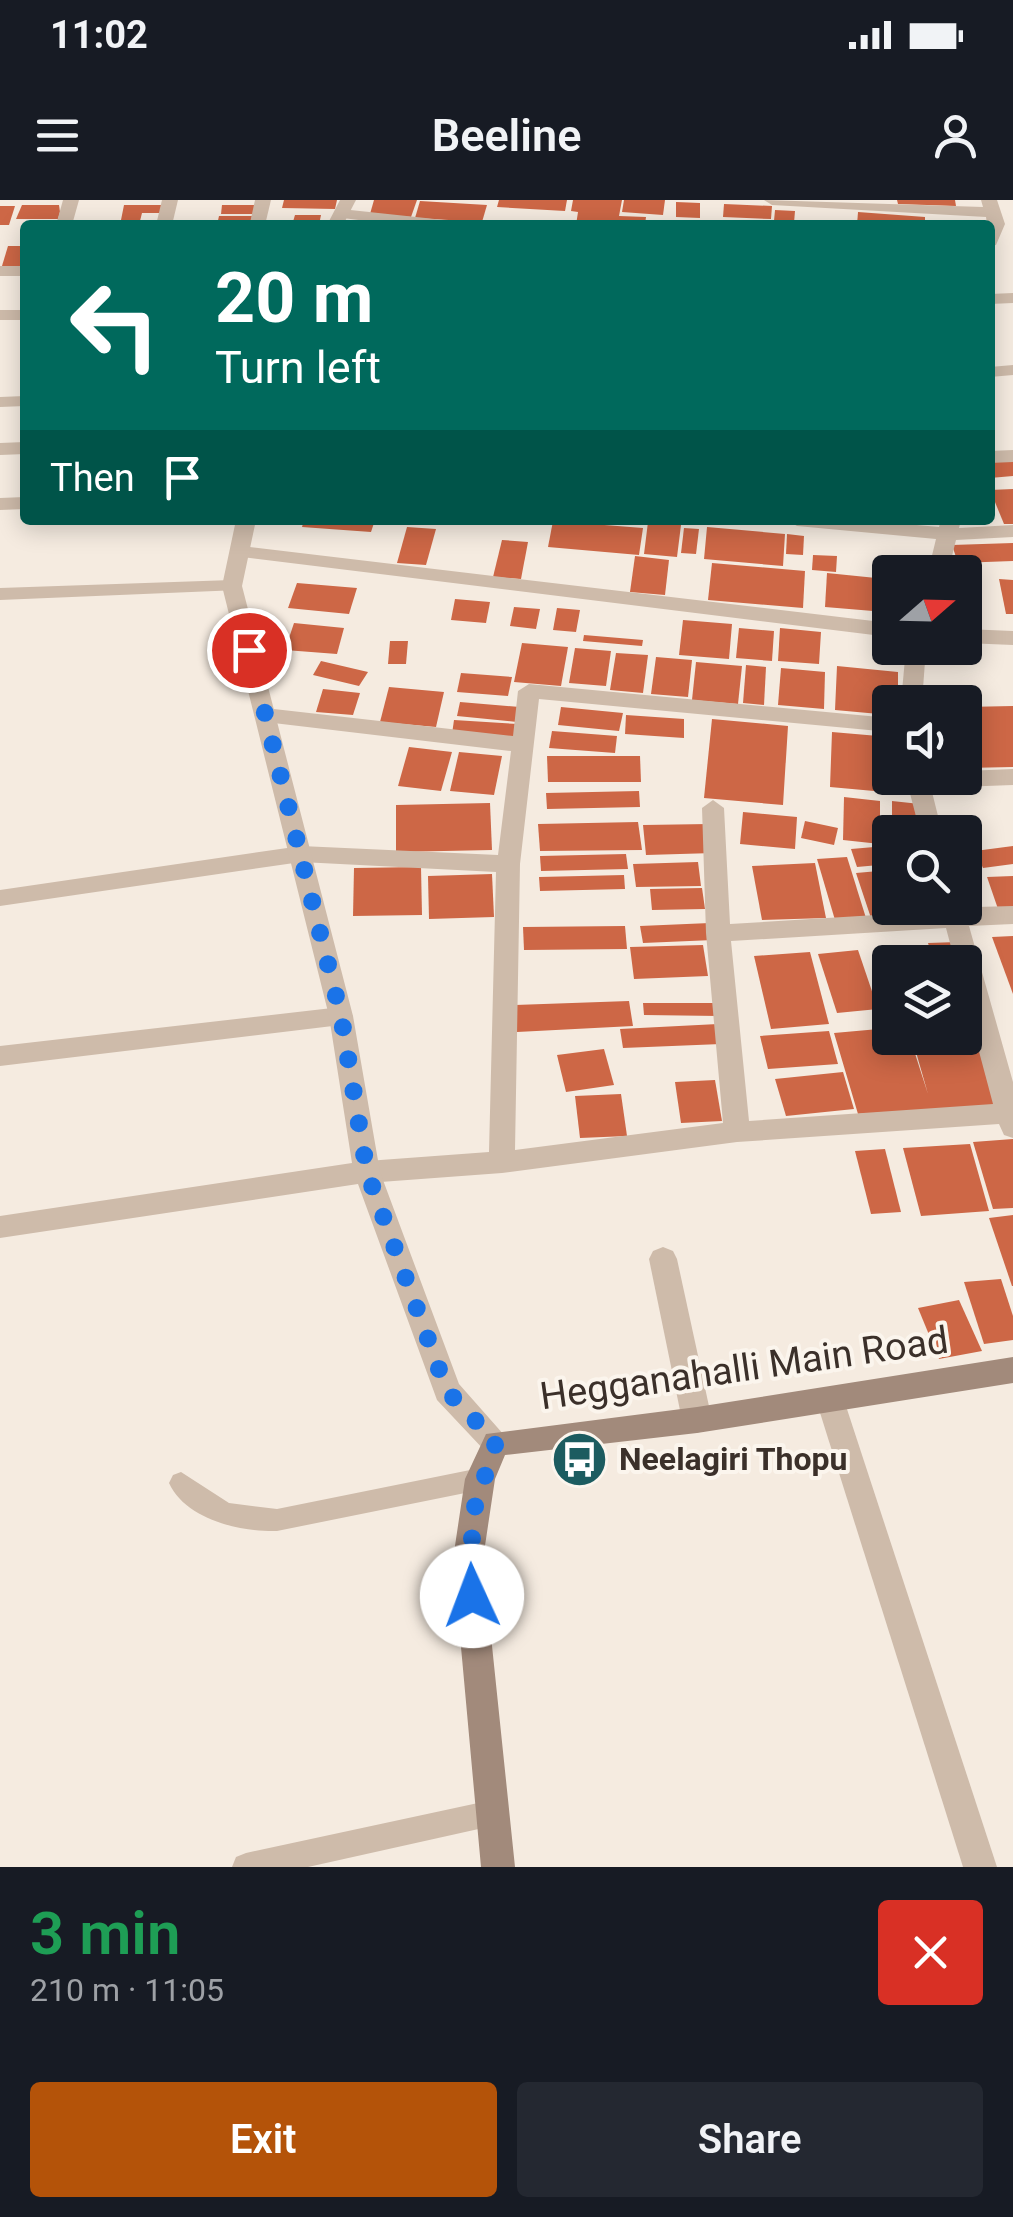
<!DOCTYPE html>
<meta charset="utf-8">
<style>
:root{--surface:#171b24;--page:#242831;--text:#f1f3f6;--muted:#9ea1a6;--accent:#b45309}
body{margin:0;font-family:Roboto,sans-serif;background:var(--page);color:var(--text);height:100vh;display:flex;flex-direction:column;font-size:38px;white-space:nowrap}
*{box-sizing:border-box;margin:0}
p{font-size:32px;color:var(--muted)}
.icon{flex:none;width:55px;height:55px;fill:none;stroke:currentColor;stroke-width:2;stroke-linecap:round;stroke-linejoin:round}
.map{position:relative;height:1667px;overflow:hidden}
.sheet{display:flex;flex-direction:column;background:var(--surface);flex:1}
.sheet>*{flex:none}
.guide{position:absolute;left:20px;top:20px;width:975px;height:305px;border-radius:10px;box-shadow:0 5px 25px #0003;background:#00695c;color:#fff;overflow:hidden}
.needle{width:65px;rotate:70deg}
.controls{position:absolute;left:872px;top:355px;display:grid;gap:20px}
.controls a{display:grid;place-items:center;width:110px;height:110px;border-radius:10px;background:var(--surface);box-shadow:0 5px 25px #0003;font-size:50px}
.pin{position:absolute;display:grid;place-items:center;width:85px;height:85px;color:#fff;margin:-42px;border:5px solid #fff;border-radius:50%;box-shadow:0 2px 10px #0007}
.me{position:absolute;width:110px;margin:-55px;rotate:358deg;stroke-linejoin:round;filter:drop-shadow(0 0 8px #0008)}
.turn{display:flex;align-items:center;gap:35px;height:210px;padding:0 30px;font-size:45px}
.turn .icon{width:130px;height:130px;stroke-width:2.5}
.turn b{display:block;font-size:70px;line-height:85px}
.then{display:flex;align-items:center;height:95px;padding:0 30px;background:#0003;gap:20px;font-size:38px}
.round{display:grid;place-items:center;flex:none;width:105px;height:105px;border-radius:10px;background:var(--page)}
.overview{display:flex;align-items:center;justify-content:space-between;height:170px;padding:0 30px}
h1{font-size:60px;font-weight:600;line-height:75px;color:#1e9e55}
.action{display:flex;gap:20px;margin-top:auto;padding:20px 30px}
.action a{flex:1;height:115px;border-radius:10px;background:var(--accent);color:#fff;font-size:40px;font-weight:600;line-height:115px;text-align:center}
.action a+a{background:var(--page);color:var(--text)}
.status{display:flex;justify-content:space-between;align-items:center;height:70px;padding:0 50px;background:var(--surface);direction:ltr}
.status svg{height:28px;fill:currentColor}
header{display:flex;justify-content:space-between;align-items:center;height:130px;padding:0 30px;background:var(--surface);font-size:45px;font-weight:600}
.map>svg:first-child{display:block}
.building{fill:#cd6746}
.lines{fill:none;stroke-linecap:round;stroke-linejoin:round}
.service{fill:#cebbaa;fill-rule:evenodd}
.minor{fill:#cebbaa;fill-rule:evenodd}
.tertiary{fill:#cebbaa;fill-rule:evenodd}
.secondary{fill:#a28a7b;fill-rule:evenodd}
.route{stroke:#1a73e8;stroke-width:18;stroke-dasharray:0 32.4}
.labels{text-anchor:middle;stroke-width:8;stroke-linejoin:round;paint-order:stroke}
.poi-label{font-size:32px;font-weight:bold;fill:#3b302a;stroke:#fbf5ed;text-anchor:start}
.near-street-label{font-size:38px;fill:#3b302a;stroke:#fbf5ed}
</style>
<div class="status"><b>11:02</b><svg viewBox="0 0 49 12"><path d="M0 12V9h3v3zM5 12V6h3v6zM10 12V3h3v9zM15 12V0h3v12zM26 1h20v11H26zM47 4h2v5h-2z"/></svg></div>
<header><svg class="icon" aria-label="menu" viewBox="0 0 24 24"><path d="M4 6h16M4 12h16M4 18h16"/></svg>Beeline<svg class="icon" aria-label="person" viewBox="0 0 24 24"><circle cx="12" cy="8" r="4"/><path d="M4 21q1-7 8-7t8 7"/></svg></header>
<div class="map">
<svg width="1013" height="1667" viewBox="0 0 1013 1667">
<rect width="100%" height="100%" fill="#f5ebe0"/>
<g class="building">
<path d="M 284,0 L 337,0 L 335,9 L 282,8 Z"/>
<path d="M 374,0 L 417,0 L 411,17 L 370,14 Z"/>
<path d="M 499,0 L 567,0 L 565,11 L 497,7 Z"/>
<path d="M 573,0 L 622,0 L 619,16 L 646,17 L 645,25 L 576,25 L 578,12 L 571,11 Z"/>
<path d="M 624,0 L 665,0 L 663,15 L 622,12 Z"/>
<path d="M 897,0 L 955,0 L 956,6 L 898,4 Z"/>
<path d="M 420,1 L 487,5 L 482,22 L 415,18 Z"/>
<path d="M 676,2 L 700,3 L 700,18 L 676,17 Z"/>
<path d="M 724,4 L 772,6 L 771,19 L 723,17 Z"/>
<path d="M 22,5 L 59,5 L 60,12 L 58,19 L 16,19 Z"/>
<path d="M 124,5 L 164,5 L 162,13 L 142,13 L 139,25 L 120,25 Z"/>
<path d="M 222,5 L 258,5 L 257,14 L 221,14 Z"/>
<path d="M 0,6 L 15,6 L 9,25 L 0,25 Z"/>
<path d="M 775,10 L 795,11 L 794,23 L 774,21 Z"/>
<path d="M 858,12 L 925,17 L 925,25 L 857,25 Z"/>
<path d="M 295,15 L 321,15 L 319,25 L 292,25 Z"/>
<path d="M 219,16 L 252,16 L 251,25 L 217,25 Z"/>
<path d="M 8,46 L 25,46 L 25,66 L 2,66 Z"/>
<path d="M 1013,259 L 1013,276 L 990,278 L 990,260 Z"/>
<path d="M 1013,289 L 1013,324 L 1004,324 L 990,290 Z"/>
<path d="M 304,320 L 375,320 L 371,332 L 302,327 Z"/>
<path d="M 553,321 L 643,328 L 639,355 L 548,347 Z"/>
<path d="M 648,322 L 681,325 L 677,357 L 644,354 Z"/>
<path d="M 407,327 L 436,329 L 426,365 L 397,363 Z"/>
<path d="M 707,327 L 785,334 L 783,366 L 704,359 Z"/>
<path d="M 684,328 L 699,329 L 696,354 L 681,353 Z"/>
<path d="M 787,334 L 804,336 L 803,355 L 786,354 Z"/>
<path d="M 502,340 L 528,342 L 521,379 L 493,377 Z"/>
<path d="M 1013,343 L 1013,361 L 958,363 L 952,345 Z"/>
<path d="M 813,355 L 837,356 L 836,372 L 812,370 Z"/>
<path d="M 635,356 L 669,360 L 665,395 L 630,392 Z"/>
<path d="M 712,363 L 805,371 L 803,408 L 708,400 Z"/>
<path d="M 827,373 L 886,379 L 885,412 L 825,407 Z"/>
<path d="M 999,379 L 1013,380 L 1013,414 L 1006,414 Z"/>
<path d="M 297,383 L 357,388 L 349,414 L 288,408 Z"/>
<path d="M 455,399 L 490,402 L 486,423 L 451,420 Z"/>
<path d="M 514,407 L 540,409 L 536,429 L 510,426 Z"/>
<path d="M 557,408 L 580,410 L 576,432 L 553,430 Z"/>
<path d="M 683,420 L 732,424 L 729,459 L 679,455 Z"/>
<path d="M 294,423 L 344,428 L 337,454 L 285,450 Z"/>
<path d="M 739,428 L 774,431 L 772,461 L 736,458 Z"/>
<path d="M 780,428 L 821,432 L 819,464 L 778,461 Z"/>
<path d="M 584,435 L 643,440 L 642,446 L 583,441 Z"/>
<path d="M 390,441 L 408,441 L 406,464 L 388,464 Z"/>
<path d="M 522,443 L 568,447 L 561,486 L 514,482 Z"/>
<path d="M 575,448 L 611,451 L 606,486 L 569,483 Z"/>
<path d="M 616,453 L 648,455 L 643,493 L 610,490 Z"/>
<path d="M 656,457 L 692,460 L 688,497 L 651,494 Z"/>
<path d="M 321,461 L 368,472 L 359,486 L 313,475 Z"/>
<path d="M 696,462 L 742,466 L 738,504 L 692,500 Z"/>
<path d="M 746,465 L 766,467 L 764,505 L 743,503 Z"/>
<path d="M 837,466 L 898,472 L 898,502 L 890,502 L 890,515 L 835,510 Z"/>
<path d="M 781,468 L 825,472 L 824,509 L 778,505 Z"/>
<path d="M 461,473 L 512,477 L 508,496 L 457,492 Z"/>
<path d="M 389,487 L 444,492 L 436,527 L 380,522 Z"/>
<path d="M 323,489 L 360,493 L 353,515 L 316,512 Z"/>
<path d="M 460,502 L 520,507 L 517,522 L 457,516 Z"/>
<path d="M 1013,506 L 1013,567 L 965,568 L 965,507 Z"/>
<path d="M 561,507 L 623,513 L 619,531 L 558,525 Z"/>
<path d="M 626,515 L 684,519 L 684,538 L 625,534 Z"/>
<path d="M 712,519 L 788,526 L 783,605 L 704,598 Z"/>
<path d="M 454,520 L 518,524 L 516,540 L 452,534 Z"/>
<path d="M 552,531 L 617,536 L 615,553 L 549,548 Z"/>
<path d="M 832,532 L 890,537 L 890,578 L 896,578 L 896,593 L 830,587 Z"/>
<path d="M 409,547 L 452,552 L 441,591 L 398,586 Z"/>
<path d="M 459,552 L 502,556 L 494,595 L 450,591 Z"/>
<path d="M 547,556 L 640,556 L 641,582 L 548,582 Z"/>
<path d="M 639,591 L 640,607 L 547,609 L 546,593 Z"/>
<path d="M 844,597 L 880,601 L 880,644 L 843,640 Z"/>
<path d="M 892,601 L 920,604 L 920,632 L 892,632 Z"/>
<path d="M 490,603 L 492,650 L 396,652 L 396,605 Z"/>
<path d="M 743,612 L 797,617 L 795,649 L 740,644 Z"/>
<path d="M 805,621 L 838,628 L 834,645 L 801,638 Z"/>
<path d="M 638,622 L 642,650 L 540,651 L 538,624 Z"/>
<path d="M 709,624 L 714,653 L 646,655 L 643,625 Z"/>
<path d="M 886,646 L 890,664 L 857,667 L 851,649 Z"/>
<path d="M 1013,646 L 1013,664 L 983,668 L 975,651 Z"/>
<path d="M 626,654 L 628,669 L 541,671 L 540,656 Z"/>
<path d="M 847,657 L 866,718 L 835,720 L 817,659 Z"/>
<path d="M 698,662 L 701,686 L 636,687 L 633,664 Z"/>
<path d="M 815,663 L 826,718 L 762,720 L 752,666 Z"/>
<path d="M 421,667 L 422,715 L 353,716 L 354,668 Z"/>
<path d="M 890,670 L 890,708 L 908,708 L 910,714 L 871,718 L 856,673 Z"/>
<path d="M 492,674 L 494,717 L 429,719 L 428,676 Z"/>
<path d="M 624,675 L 625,689 L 540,691 L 539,677 Z"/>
<path d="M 1013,676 L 1013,708 L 998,709 L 987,677 Z"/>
<path d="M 702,688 L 705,709 L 652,710 L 650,689 Z"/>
<path d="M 710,723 L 713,740 L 643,743 L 640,726 Z"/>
<path d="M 625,726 L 627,749 L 524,750 L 523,727 Z"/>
<path d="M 1013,736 L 1013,794 L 992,737 Z"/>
<path d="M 958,742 L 964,762 L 934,762 L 928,743 Z"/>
<path d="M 703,745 L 708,776 L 634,779 L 630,747 Z"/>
<path d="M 927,749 L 931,762 L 890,762 L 889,798 L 876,752 Z"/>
<path d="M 858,750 L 878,809 L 837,813 L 818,754 Z"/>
<path d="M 810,752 L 829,824 L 771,829 L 754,756 Z"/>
<path d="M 629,801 L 633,826 L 517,832 L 515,805 Z"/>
<path d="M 643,803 L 719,803 L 719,816 L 644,815 Z"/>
<path d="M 975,817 L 1004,905 L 858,914 L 834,833 L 890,828 L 890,838 L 910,838 L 928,894 L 912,838 L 965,838 L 965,818 Z"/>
<path d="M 718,824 L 721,844 L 623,848 L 620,829 Z"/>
<path d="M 829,831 L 838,864 L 768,869 L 760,836 Z"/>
<path d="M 604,849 L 614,885 L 566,892 L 557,855 Z"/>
<path d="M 843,872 L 854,909 L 786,916 L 775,879 Z"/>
<path d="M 715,880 L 722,921 L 681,923 L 675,882 Z"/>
<path d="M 621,894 L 627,936 L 580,938 L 575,896 Z"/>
<path d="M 1013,939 L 1013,1008 L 993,1009 L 973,942 Z"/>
<path d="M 970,944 L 989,1011 L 921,1016 L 903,948 Z"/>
<path d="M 885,949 L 901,1012 L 871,1014 L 855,951 Z"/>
<path d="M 1013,1015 L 1013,1086 L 1012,1086 L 989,1018 Z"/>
<path d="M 1001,1079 L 1013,1116 L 1013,1140 L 984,1144 L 964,1082 Z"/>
<path d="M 959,1100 L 982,1151 L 939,1159 L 918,1108 Z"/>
</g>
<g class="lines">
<g class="service">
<path d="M 480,1268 L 488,1271 L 492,1279 L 488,1287 L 480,1290 L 277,1331 C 241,1332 186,1320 169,1283 L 173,1275 L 181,1272 L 229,1303 L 277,1309 Z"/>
<path d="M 492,1600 L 501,1604 L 505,1613 L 501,1622 L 492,1626 L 308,1667 L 232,1667 L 236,1657 L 246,1653 Z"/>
</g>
<g class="minor">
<path d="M 63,0 L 79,0 L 72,25 L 56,25 Z"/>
<path d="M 162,0 L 178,0 L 172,25 L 156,25 Z"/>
<path d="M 255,0 L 271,0 L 265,25 L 250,23 Z"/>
<path d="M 764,0 L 983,7 L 981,0 L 997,0 L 1005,24 L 996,45 L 990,46 L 986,17 L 772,5 Z"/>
<path d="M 341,9 L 444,20 L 452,25 L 398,25 L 335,17 L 333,14 Z"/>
<rect x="0" y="66" width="25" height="10"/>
<path d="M 1013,93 L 1013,103 L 990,104 L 990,94 Z"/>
<rect x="0" y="110" width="25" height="10"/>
<path d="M 1013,165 L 1013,175 L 990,177 L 990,167 Z"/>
<path d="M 25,196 L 25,206 L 0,207 L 0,197 Z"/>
<path d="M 25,242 L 25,254 L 0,255 L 0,243 Z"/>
<path d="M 1013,250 L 1013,262 L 990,263 L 990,251 Z"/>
<path d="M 25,297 L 25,309 L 0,310 L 0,298 Z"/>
<path d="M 787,320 L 861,320 L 939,327 L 941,320 L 961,320 L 959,328 L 1013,325 L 1013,337 L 956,340 L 948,372 L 928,372 L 936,339 L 797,326 Z"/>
<path d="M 241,346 L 890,423 L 890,437 L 234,356 L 231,352 Z"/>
<path d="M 232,380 L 242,386 L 239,390 L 0,400 L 0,388 Z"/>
<path d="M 965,429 L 1013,431 L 1013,445 L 965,443 Z"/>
<path d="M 906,448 L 926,448 L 922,502 L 901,502 Z"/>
<path d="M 529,484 L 890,518 L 890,532 L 539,499 L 520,664 L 515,950 L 723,923 L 706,733 L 702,608 L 713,600 L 724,608 L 730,724 L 941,711 L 940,708 L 1013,706 L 1013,724 L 969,726 L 1013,882 L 1013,938 L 1004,935 L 999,924 L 737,942 L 502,973 L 367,983 L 358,980 L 354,972 L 358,964 L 367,961 L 489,952 L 496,672 L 301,662 L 0,706 L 0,690 L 301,646 L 498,655 L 511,551 L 265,522 L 254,515 L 265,508 L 513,536 L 518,491 ZM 946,728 L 955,762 L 965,762 L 965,799 L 993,904 L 749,921 L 731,741 Z"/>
<path d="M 1013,569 L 1013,585 L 931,588 L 942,632 L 920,632 L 906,578 L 965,578 L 965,571 Z"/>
<path d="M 341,807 L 353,816 L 341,825 L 0,866 L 0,846 Z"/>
<path d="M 663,1047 L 673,1051 L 677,1059 L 712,1220 L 707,1229 L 697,1233 L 687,1229 L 682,1220 L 649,1059 L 653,1051 Z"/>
<path d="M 830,1187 L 840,1191 L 844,1200 L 997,1667 L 963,1667 L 816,1200 L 820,1191 Z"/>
</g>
<g class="tertiary">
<path d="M 340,0 L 356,0 L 343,25 L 327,25 Z"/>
<path d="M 236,320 L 256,320 L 242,386 L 353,816 L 380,972 L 459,1184 L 511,1243 L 506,1252 L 496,1256 L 486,1252 L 437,1200 L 358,984 L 0,1038 L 0,1016 L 352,963 L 329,816 L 222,386 Z"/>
</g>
<path class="secondary" d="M 1013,1157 L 1013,1183 L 697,1233 L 505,1255 L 495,1279 L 483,1359 L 515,1667 L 481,1667 L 453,1359 L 465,1279 L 486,1234 L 697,1207 Z"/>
</g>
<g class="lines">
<path class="route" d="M 249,450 L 341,816 L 367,972 L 447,1191 L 496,1242 L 472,1316 L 472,1396"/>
</g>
<defs>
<symbol id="bus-disc" viewBox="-11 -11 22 22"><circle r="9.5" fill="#1c5c60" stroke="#fbf5ed"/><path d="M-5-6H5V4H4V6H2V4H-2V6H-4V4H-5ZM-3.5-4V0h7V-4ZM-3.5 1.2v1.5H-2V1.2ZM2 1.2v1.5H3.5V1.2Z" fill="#fff"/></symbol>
</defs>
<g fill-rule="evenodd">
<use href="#bus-disc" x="548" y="1228" width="63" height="63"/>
</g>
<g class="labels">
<g class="poi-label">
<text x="619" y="1270">Neelagiri Thopu</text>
</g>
<g class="near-street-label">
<text transform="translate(744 1168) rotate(-8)" y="13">Hegganahalli Main Road</text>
</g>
</g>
</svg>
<div class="controls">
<a><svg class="needle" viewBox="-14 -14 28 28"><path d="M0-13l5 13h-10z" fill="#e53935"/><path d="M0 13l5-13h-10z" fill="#9ea1a6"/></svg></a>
<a><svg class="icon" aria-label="sound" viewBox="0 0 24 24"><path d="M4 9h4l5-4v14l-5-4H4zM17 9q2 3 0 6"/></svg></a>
<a><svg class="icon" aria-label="search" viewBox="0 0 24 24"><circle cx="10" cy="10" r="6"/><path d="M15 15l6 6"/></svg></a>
<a><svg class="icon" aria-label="layers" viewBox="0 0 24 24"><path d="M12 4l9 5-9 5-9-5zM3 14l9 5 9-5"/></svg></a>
</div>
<div class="pin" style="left:249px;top:450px;background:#d93025"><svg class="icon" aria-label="arrive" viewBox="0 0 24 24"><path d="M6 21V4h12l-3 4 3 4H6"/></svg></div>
<svg class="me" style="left:472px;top:1396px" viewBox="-20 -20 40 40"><circle r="19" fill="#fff"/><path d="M0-13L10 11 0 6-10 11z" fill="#1a73e8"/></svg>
<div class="guide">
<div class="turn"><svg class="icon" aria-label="left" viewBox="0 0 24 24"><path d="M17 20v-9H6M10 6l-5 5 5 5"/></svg><div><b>20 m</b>Turn left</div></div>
<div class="then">Then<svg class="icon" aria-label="arrive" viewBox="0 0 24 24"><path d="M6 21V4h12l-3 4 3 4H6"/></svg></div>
</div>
</div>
<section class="sheet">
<div class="overview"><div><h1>3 min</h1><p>210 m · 11:05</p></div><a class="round" style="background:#d93025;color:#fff"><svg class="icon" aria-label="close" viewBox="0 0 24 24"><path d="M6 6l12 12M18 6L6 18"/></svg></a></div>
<div class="action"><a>Exit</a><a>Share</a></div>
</section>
